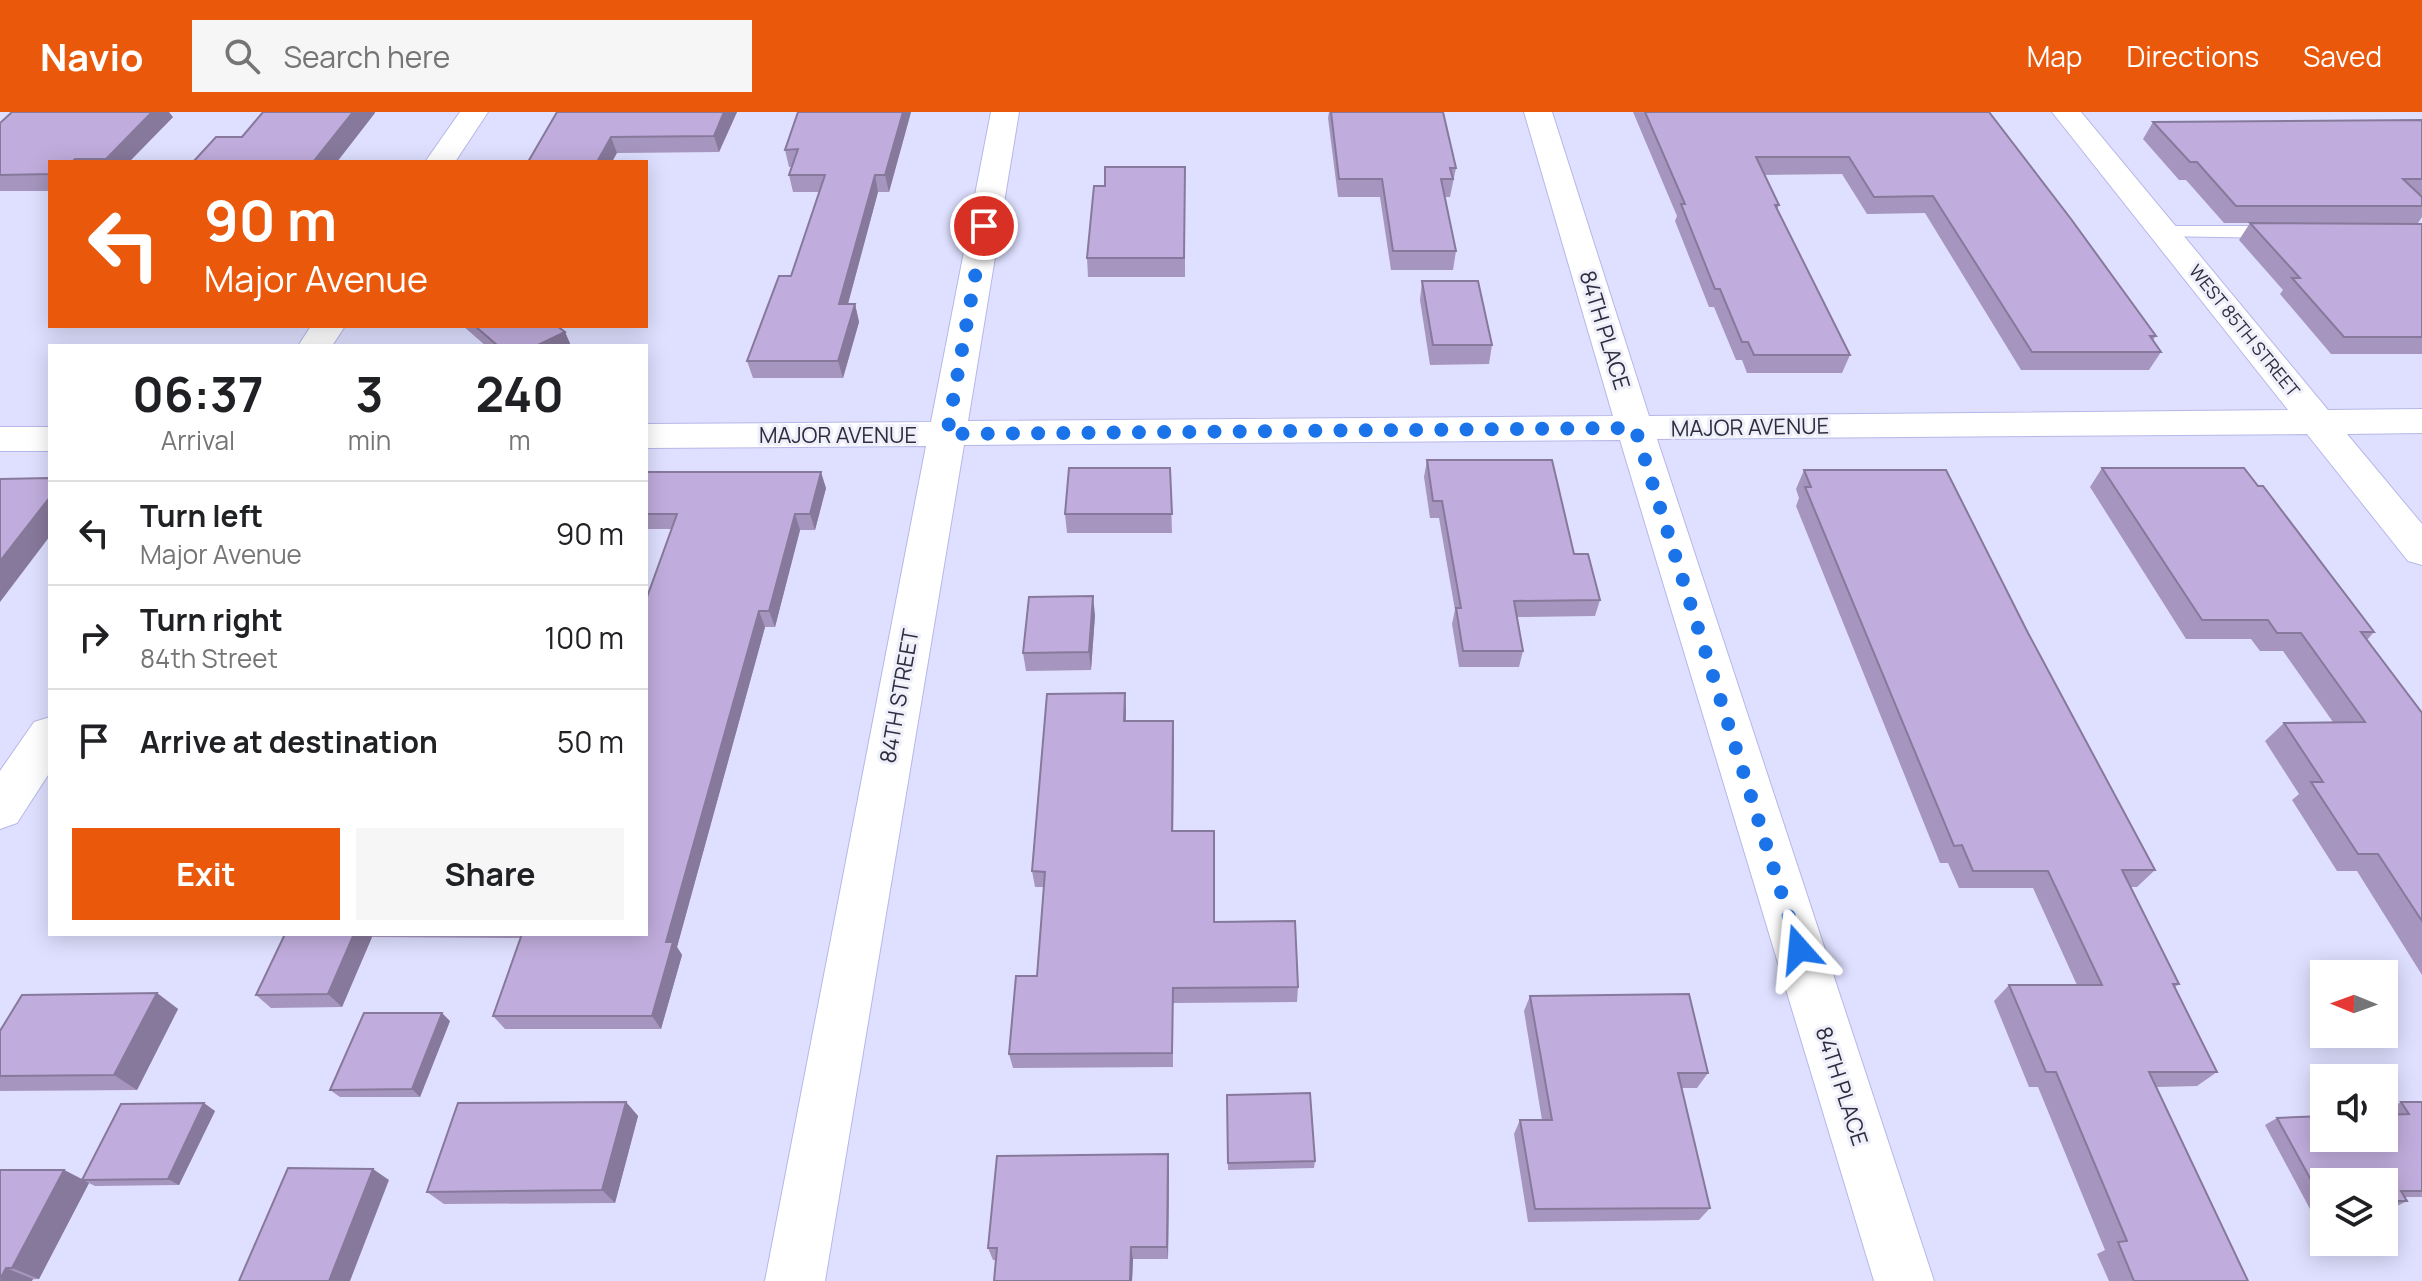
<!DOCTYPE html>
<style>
:root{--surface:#fff;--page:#f6f6f6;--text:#202124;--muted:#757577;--line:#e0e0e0;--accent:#ea580c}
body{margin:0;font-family:Manrope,sans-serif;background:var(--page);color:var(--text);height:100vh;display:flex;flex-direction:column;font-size:30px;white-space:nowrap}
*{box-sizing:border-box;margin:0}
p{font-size:26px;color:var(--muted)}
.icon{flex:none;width:44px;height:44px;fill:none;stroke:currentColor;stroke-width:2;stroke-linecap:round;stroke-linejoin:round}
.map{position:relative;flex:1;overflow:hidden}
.drawer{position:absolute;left:48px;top:232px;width:600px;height:592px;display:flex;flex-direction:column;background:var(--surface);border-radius:0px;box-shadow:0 4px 20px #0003}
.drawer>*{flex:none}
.hud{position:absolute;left:48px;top:48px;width:600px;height:168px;border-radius:0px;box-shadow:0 4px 20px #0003;background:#ea580c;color:#fff;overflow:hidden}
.needle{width:52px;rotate:271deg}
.buttons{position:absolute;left:2310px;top:848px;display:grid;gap:16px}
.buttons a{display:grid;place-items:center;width:88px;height:88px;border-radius:0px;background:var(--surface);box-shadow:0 4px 20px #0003;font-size:40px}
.pin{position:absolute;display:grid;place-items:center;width:68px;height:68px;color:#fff;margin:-34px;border:4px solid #fff;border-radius:50%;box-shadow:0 2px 8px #0007}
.me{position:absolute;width:88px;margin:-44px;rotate:342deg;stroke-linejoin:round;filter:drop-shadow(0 0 6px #0008)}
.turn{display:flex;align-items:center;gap:28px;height:168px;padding:0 24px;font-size:36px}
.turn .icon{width:104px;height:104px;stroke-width:2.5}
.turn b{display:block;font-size:56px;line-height:68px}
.eta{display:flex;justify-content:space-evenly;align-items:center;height:136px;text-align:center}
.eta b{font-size:48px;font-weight:700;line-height:56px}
.action{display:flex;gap:16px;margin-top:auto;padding:16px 24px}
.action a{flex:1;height:92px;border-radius:0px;background:var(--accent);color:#fff;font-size:32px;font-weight:700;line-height:92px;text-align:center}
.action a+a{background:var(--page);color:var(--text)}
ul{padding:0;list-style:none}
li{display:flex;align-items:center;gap:24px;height:104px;padding:0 24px;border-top:2px solid var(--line)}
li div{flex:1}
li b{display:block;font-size:30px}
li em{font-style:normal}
header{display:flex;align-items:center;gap:48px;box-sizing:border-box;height:112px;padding:0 40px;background:var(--accent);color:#fff}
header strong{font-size:38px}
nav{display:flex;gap:44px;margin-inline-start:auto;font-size:28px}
.search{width:560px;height:72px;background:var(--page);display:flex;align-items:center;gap:20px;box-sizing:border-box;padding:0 28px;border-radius:0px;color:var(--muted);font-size:30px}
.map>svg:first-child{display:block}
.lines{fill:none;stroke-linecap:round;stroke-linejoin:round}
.service-casing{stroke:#b6b7e8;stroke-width:2}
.minor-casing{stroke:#b6b7e8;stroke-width:2}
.service{fill:#fff;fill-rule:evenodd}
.minor{fill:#fff;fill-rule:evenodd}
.wall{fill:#a695be}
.shaded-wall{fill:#87799b}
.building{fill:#c1addd;stroke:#87799b;stroke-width:2}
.route{stroke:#1a73e8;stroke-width:14;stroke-dasharray:0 25.2}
.labels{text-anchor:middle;stroke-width:6;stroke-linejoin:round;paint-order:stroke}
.far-street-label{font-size:18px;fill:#2d2d40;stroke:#efeffa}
.street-label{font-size:22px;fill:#2d2d40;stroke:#efeffa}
</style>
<header>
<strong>Navio</strong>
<div class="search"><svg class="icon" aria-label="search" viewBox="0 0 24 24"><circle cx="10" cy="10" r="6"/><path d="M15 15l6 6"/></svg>Search here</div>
<nav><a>Map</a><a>Directions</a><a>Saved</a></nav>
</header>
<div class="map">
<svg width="2422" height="1169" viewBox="0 0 2422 1169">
<rect width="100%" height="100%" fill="#dfe0ff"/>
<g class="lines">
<defs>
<path id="service" d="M 2165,114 L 2278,114 L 2287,120 L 2278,126 L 2158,124 L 2156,120 Z"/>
<g id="minor">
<path d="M 460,0 L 488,0 L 455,50 L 425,50 Z"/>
<path d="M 991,0 L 1019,0 L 968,309 L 1613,304 L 1524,0 L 1552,0 L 1649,304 L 2288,298 L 2052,0 L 2081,0 L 2328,298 L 2422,297 L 2422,321 L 2347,322 L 2422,412 L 2422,453 L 2408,449 L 2307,322 L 1657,327 L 1934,1169 L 1874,1169 L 1620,328 L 964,333 L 825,1169 L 765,1169 L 926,334 L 646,336 L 646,312 L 931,310 Z"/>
<path d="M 311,214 L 345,214 L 332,234 L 298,234 Z"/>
<rect x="0" y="315" width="50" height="24"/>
<path d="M 50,605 L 50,660 L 17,711 L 0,717 L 0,659 L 34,610 Z"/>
</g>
</defs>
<use href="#service" class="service-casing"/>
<use href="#minor" class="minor-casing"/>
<use href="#service" class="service"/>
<use href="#minor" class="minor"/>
</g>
<g class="wall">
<path d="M 557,0 L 737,0 L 719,40 L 617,41 Z"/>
<path d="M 798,0 L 911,0 L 889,80 L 878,80 L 848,192 L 855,192 L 859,210 L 843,266 L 753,266 L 747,249 L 791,164 L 819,80 L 793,80 L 789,63 L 792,55 L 789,55 L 785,38 Z"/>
<path d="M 1329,0 L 1443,0 L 1456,56 L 1450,85 L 1445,85 L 1456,139 L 1453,158 L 1391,158 L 1380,85 L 1338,85 L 1328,6 Z"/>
<path d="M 1633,0 L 1989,0 L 2156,224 L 2153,228 L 2161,240 L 2149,258 L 2021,258 L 1925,101 L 1867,102 L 1842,62 L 1764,63 L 1779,93 L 1777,98 L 1850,243 L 1842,261 L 1747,261 L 1742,248 L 1736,248 L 1714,195 L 1709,195 L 1675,109 L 1677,104 Z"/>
<path d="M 173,5 L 129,50 L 50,50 L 50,79 L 0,79 L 0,11 Z"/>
<path d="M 2422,8 L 2422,105 L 2418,111 L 2253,111 L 2422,112 L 2422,242 L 2331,242 L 2280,182 L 2283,178 L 2239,128 L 2250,111 L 2224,111 L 2186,68 L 2179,68 L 2143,27 L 2153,10 Z"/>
<path d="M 1185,55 L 1185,165 L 1088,165 L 1087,146 L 1105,74 Z"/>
<path d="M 1422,169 L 1492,233 L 1489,252 L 1430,253 L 1420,188 Z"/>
<path d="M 463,214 L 557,214 L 565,220 L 571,234 L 486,234 Z"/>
<path d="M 1427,348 L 1574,442 L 1600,488 L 1595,504 L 1517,505 L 1523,539 L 1519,555 L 1459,555 L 1452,512 L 1455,498 L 1439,406 L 1430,406 L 1424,365 Z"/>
<path d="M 1170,356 L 1172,421 L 1067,421 L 1065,402 Z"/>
<path d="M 2102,356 L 2258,374 L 2374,520 L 2367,528 L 2422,601 L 2422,863 L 2357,759 L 2337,759 L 2292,688 L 2299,682 L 2265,629 L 2284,611 L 2333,610 L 2283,539 L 2260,539 L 2251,527 L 2186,527 L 2090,375 Z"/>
<path d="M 1804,358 L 2028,521 L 2155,758 L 2137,775 L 2130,775 L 2179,872 L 2175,875 L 2217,960 L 2197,974 L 2156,975 L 2248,1169 L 2109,1169 L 2097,1142 L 2105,1138 L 2038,975 L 2029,975 L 1994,889 L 2009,873 L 2077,873 L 2033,776 L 1959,776 L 1948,751 L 1940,751 L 1796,394 L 1799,386 L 1796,377 Z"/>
<path d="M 646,360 L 826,376 L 815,418 L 800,418 L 775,515 L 765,515 L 677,835 L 682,843 L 661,917 L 505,917 L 493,904 L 521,826 L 372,825 L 342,895 L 271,896 L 256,883 L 285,822 L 646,822 L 671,417 L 646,417 Z"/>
<path d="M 1095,503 L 1091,558 L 1026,559 L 1023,541 Z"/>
<path d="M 1125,581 L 1126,609 L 1173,609 L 1173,719 L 1214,810 L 1298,875 L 1297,890 L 1173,891 L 1173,955 L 1013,956 L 1009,942 L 1037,864 L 1044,775 L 1035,775 L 1032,759 Z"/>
<path d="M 157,881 L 178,897 L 137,978 L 0,979 L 0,919 Z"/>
<path d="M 1530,884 L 1708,961 L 1697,976 L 1681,976 L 1710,1096 L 1699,1108 L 1528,1110 L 1514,1022 L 1520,1008 L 1542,1008 L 1524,899 Z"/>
<path d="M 450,909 L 420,985 L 340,985 L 330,978 Z"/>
<path d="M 1227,983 L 1315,1049 L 1314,1056 L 1228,1058 Z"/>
<path d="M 626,990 L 638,1004 L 615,1091 L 444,1092 L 427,1080 Z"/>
<path d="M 2401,990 L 2422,990 L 2422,1085 L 2405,1085 L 2407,1089 L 2393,1096 L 2384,1096 L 2384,1070 L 2324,1070 L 2324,1097 L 2310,1097 L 2265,1013 L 2277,1006 L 2391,1003 L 2388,998 Z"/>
<path d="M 215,999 L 179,1073 L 95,1074 L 89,1071 L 39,1167 L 0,1169 L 0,1058 L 64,1058 L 82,1067 Z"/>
<path d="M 1169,1056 L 1168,1147 L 1133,1147 L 1132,1169 L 994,1169 L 996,1148 L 993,1148 L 988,1136 Z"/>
</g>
<g class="shaded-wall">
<path d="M 152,0 L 169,0 L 173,5 L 129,50 L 108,50 L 106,47 Z"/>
<path d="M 353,0 L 375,0 L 375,1 L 337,50 L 313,50 Z"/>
<path d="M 724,0 L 737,0 L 719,40 L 714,24 Z"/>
<path d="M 903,0 L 911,0 L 889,80 L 885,63 Z"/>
<path d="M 611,25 L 617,41 L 612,50 L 597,50 Z"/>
<path d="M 875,63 L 878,80 L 843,210 L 839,192 Z"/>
<path d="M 855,192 L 859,210 L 843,266 L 838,249 Z"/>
<path d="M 565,220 L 571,234 L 536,234 Z"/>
<path d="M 821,360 L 826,376 L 815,418 L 810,402 Z"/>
<path d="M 50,385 L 50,424 L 0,490 L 0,449 Z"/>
<path d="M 795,402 L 800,418 L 775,515 L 769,499 Z"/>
<path d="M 1093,484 L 1095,503 L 1091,558 L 1089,540 Z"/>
<path d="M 759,499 L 765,515 L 677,835 L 682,843 L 661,917 L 652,904 L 666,830 Z"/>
<path d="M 1125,581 L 1126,599 L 1125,626 L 1124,609 Z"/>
<path d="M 1173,609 L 1174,626 L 1173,735 L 1172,719 Z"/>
<path d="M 354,822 L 369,822 L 372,825 L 342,895 L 328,882 Z"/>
<path d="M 157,881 L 178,897 L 137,978 L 114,963 Z"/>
<path d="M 442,901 L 450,909 L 420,985 L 412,977 Z"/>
<path d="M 626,990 L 638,1004 L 615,1091 L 602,1078 Z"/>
<path d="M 204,991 L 215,999 L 179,1073 L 168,1067 Z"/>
<path d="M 1168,1042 L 1169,1056 L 1168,1147 L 1167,1135 Z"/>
<path d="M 373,1057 L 389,1068 L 350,1169 L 329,1169 Z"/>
<path d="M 64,1058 L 89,1071 L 39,1167 L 12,1156 Z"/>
<path d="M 1131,1135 L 1133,1147 L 1132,1169 L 1130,1169 Z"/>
<path d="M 6,1156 L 33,1167 L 32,1169 L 0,1169 Z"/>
</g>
<g class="building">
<path d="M 12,0 L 152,0 L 106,47 L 75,47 L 72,50 L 50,50 L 50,62 L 0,63 L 0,11 Z"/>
<path d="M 263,0 L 353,0 L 313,50 L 193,50 L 216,25 L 242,25 Z"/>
<path d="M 557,0 L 724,0 L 714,24 L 611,25 L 597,50 L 528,50 Z"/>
<path d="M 798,0 L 903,0 L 885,63 L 875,63 L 839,192 L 855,192 L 838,249 L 747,249 L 779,164 L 791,164 L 825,63 L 789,63 L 798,37 L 785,38 Z"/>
<path d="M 1331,0 L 1443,0 L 1456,56 L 1450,56 L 1453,67 L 1441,67 L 1456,139 L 1393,139 L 1382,67 L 1339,67 Z"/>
<path d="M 1645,0 L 1989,0 L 2071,107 L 2156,224 L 2150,224 L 2161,240 L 2032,240 L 1933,84 L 1874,85 L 1849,45 L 1756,45 L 1779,93 L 1775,93 L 1850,243 L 1754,243 L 1748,230 L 1742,230 L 1720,177 L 1715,177 L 1681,92 L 1685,92 Z"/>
<path d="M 2422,8 L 2422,67 L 2403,67 L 2422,85 L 2422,94 L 2236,94 L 2197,50 L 2190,50 L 2153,10 Z"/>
<path d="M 1105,55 L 1185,55 L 1184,146 L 1087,146 L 1094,74 L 1105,74 Z"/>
<path d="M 2250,111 L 2422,112 L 2422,225 L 2344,225 L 2292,166 L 2300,166 Z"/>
<path d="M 1422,169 L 1478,169 L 1492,233 L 1433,233 Z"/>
<path d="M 475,214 L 557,214 L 565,220 L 536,234 L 498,234 Z"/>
<path d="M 1427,348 L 1552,348 L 1574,442 L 1588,442 L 1600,488 L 1514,489 L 1523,539 L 1463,539 L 1456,496 L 1461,496 L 1442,389 L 1433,389 Z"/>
<path d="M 1069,356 L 1170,356 L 1172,402 L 1065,402 Z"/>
<path d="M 2102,356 L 2244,356 L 2258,374 L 2263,374 L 2374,520 L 2361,520 L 2422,601 L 2422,809 L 2378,742 L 2358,742 L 2311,670 L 2323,670 L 2284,611 L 2365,610 L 2301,521 L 2277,521 L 2268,508 L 2202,508 Z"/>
<path d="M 1804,358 L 1946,358 L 2028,521 L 2155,758 L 2122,758 L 2179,872 L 2173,872 L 2217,960 L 2149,960 L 2248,1169 L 2134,1169 L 2118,1130 L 2127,1129 L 2056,960 L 2046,960 L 2009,873 L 2102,873 L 2048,759 L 1973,759 L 1962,733 L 1954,734 L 1805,375 L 1811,375 Z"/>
<path d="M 646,360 L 821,360 L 810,402 L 795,402 L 769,499 L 759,499 L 666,830 L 673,830 L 652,904 L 493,904 L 522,822 L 646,822 L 646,488 L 677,402 L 646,402 Z"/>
<path d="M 50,366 L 50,385 L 0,449 L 0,367 Z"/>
<path d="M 1093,484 L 1089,540 L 1023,541 L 1029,485 Z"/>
<path d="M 1125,581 L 1124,609 L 1173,609 L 1172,719 L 1214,719 L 1214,810 L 1295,809 L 1298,875 L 1173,876 L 1172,941 L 1009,942 L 1016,864 L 1037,864 L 1045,760 L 1032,759 L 1047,582 Z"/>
<path d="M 285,822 L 354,822 L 328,882 L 256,883 Z"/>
<path d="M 157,881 L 114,963 L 0,964 L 0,919 L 22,883 Z"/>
<path d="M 1689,882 L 1708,961 L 1678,961 L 1710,1096 L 1535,1097 L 1520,1008 L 1552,1008 L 1530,884 Z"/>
<path d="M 364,901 L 442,901 L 412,977 L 330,978 Z"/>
<path d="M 1310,981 L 1315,1049 L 1228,1051 L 1227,983 Z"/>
<path d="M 626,990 L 602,1078 L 427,1080 L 458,991 Z"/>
<path d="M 2401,990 L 2422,990 L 2422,1079 L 2401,1079 L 2407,1089 L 2384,1089 L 2384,1070 L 2324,1070 L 2324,1090 L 2323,1090 L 2277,1006 L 2324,1004 L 2324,1026 L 2384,1026 L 2384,1003 L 2409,1002 Z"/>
<path d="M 204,991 L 168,1067 L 82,1068 L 121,992 Z"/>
<path d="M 1168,1042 L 1167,1135 L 1131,1135 L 1130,1169 L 994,1169 L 997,1136 L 988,1136 L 997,1044 Z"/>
<path d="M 288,1056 L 373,1057 L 329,1169 L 239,1169 Z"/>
<path d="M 0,1058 L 64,1058 L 12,1156 L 6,1156 L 0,1167 Z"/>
</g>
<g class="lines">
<path class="route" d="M 984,114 L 947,322 L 1635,316 L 1799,837"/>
</g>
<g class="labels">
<g class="far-street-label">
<text transform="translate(2244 219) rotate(51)" y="6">WEST 85TH STREET</text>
</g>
<g class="street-label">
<text transform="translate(1605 218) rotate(73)" y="8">84TH PLACE</text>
<text transform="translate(1750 315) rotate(-1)" y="8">MAJOR AVENUE</text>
<text x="838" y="331">MAJOR AVENUE</text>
<text transform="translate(899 584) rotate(-80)" y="8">84TH STREET</text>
<text transform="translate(1842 974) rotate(72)" y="8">84TH PLACE</text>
</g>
</g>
</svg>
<div class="buttons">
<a><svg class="needle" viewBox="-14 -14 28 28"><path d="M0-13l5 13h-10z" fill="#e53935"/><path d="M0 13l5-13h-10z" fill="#757577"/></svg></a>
<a><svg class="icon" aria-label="sound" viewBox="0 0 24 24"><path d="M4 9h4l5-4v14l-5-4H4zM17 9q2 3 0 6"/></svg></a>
<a><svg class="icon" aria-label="layers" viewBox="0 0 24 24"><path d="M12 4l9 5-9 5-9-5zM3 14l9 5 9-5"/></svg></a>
</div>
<div class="pin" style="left:984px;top:114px;background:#d93025"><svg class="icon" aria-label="arrive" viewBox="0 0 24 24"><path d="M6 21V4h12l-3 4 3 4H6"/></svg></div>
<svg class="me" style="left:1799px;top:837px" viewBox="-20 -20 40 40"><path d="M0-17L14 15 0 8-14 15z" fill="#1a73e8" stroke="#fff" stroke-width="4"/></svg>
<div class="hud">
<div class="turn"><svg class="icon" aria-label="left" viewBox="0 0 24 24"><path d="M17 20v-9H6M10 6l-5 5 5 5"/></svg><div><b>90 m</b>Major Avenue</div></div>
</div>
<section class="drawer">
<div class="eta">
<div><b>06:37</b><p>Arrival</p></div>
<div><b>3</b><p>min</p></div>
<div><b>240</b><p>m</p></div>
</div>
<ul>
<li><svg class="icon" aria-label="left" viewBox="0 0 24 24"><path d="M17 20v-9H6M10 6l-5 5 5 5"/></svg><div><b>Turn left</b><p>Major Avenue</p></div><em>90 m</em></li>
<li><svg class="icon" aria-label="right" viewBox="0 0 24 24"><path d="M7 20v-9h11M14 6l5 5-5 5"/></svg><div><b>Turn right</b><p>84th Street</p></div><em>100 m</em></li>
<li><svg class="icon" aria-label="arrive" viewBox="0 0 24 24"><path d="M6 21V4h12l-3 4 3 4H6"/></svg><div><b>Arrive at destination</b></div><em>50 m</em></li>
</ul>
<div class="action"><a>Exit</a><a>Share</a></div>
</section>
</div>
